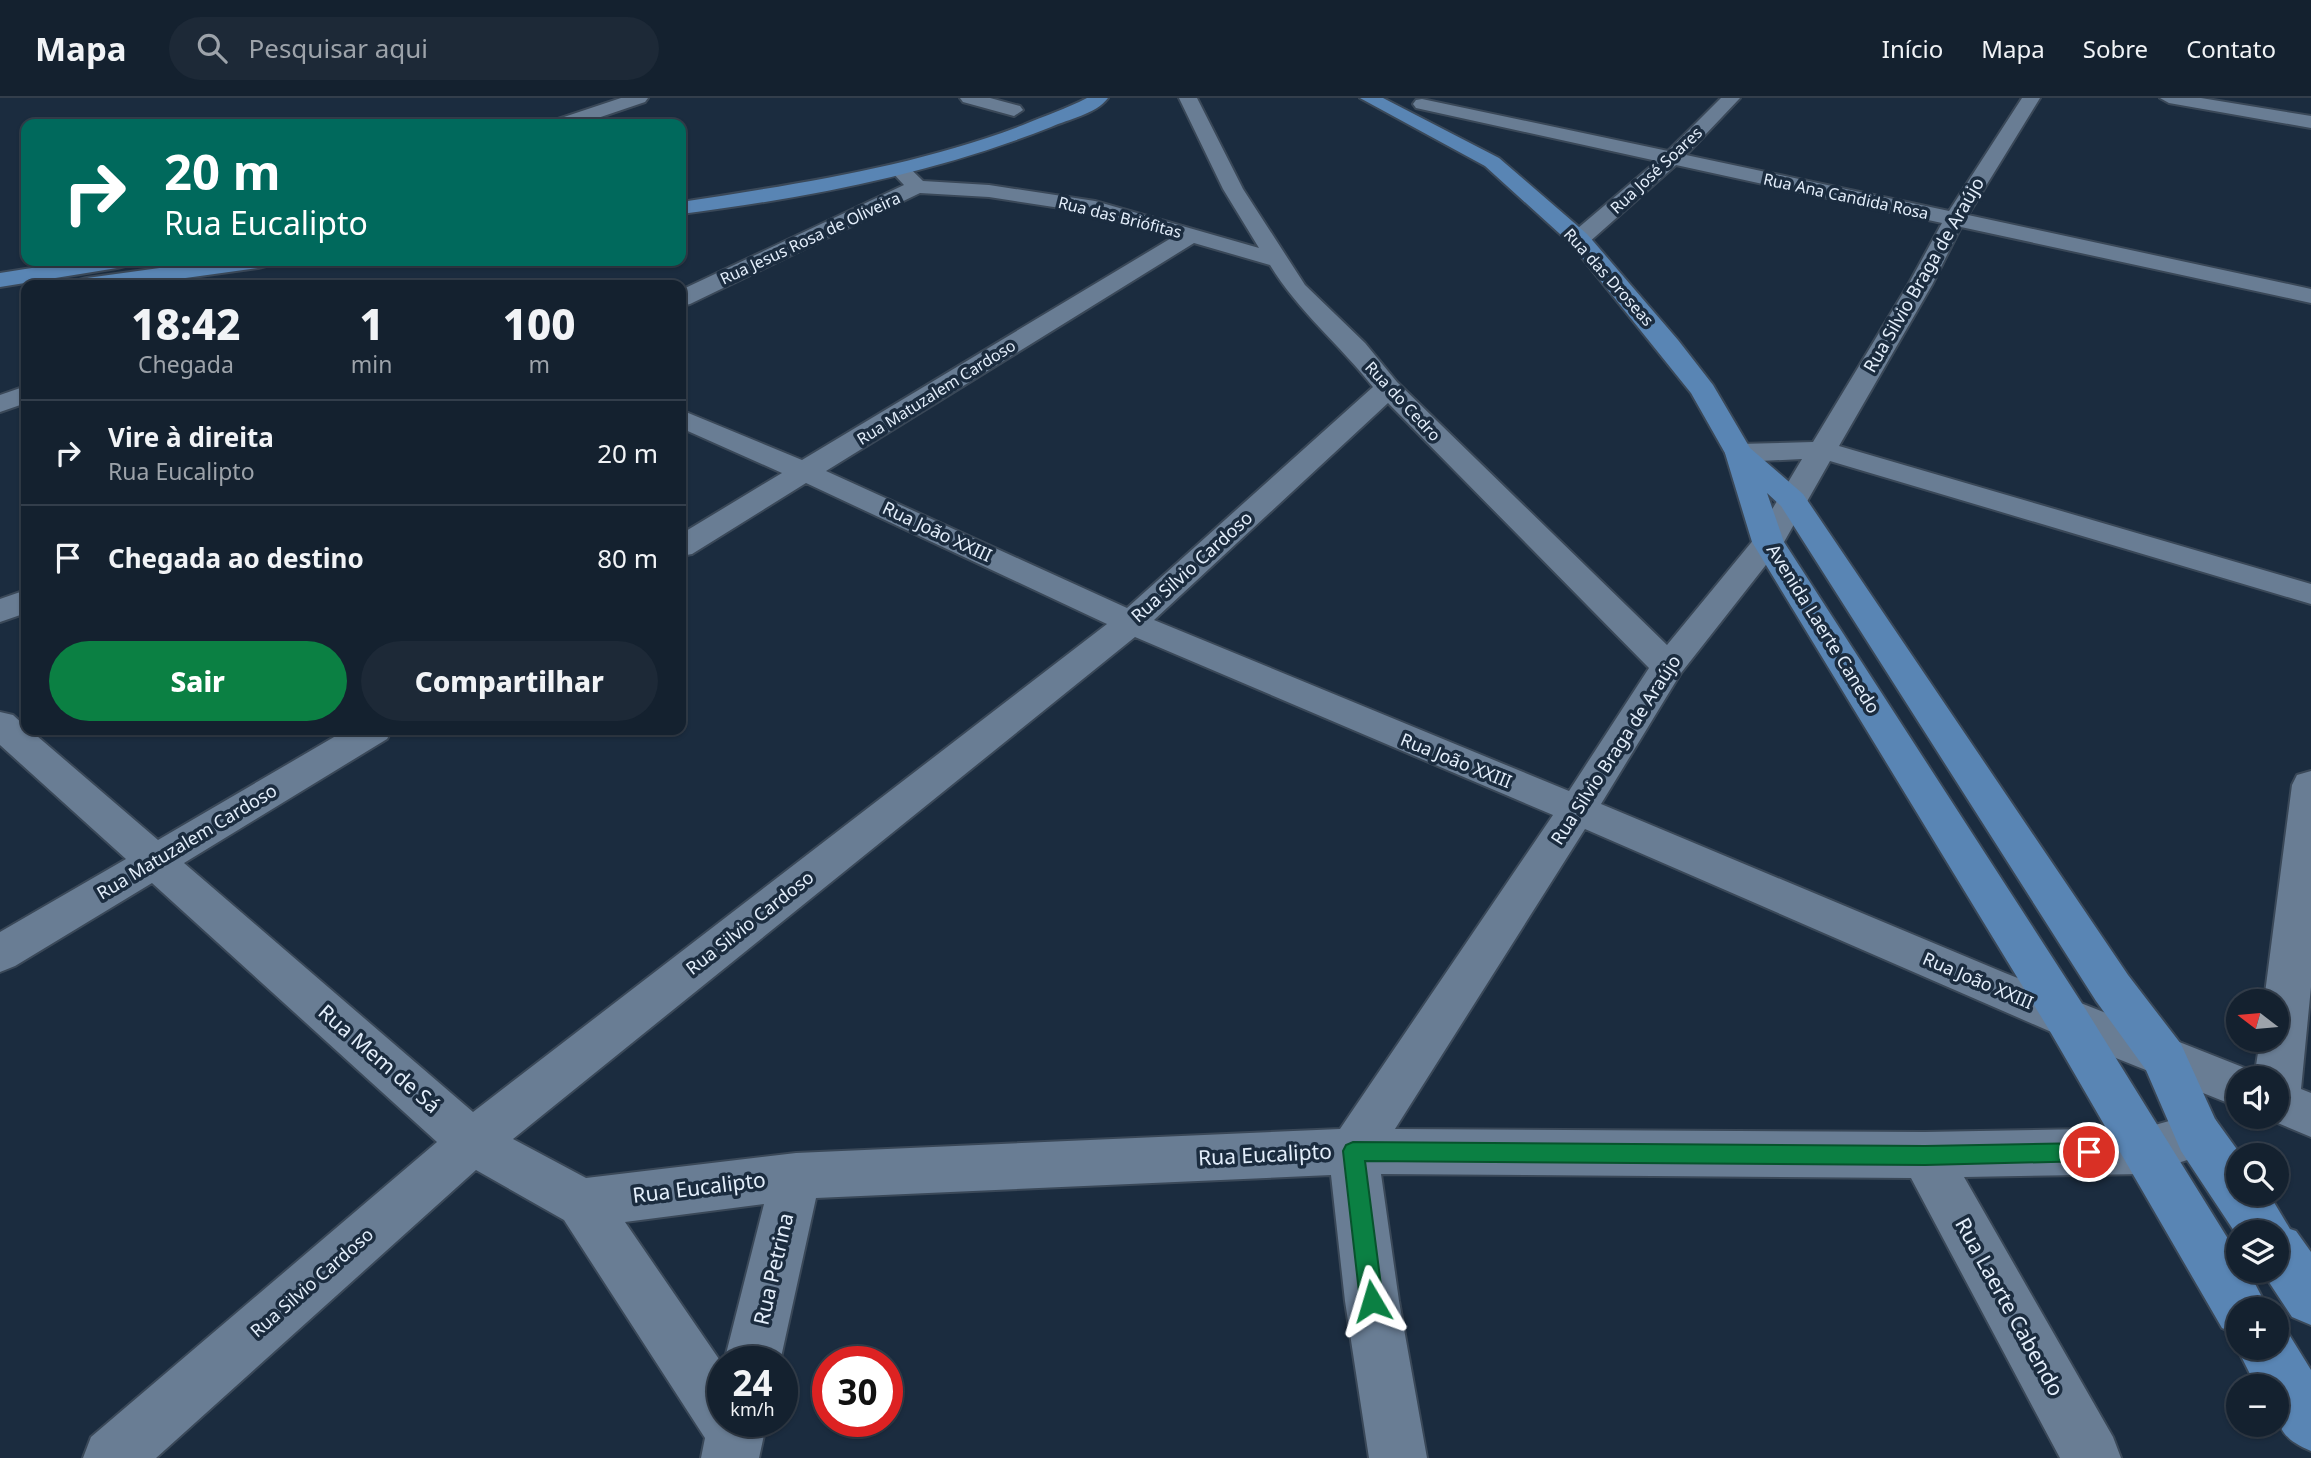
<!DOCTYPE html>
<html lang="pt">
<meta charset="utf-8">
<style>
:root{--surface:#14212f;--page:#1d2937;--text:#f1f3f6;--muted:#9da3aa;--line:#333e4b;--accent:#0b8043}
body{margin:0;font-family:"Noto Sans",sans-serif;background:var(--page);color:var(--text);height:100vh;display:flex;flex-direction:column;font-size:26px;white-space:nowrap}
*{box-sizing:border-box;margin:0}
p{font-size:23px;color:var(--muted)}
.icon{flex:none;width:38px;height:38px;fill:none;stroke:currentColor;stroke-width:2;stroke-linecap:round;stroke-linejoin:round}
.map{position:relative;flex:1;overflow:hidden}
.details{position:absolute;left:21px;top:182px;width:665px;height:455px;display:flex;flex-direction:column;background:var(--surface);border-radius:14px;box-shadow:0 2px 5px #0004,0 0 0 2px var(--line)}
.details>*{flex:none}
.guide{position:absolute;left:21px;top:21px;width:665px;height:147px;border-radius:14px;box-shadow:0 2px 5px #0004,0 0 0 2px var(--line);background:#00695c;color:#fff;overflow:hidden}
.needle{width:46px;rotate:286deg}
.buttons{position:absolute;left:2226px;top:891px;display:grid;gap:14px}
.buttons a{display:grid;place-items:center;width:63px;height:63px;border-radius:50%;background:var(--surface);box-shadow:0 2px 5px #0004,0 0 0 2px var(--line);font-size:35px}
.speed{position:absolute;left:707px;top:1248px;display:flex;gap:14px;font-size:35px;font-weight:700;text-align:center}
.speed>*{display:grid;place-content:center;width:91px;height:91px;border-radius:50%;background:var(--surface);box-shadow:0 2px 5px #0004,0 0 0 2px var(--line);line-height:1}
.speed small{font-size:18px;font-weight:400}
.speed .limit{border:10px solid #d22;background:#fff;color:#111}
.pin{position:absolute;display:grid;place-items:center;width:60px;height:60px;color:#fff;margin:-30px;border:4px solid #fff;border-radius:50%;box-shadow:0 2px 7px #0007}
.me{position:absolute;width:77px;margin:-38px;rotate:353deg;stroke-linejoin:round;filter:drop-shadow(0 0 5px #0008)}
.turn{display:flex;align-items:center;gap:24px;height:147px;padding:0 28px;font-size:32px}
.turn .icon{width:91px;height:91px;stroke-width:2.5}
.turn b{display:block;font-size:49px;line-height:60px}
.eta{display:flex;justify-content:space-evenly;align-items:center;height:119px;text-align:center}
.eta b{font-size:42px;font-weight:800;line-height:49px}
.action{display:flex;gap:14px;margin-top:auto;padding:14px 28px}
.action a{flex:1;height:80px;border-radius:42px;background:var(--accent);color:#fff;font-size:28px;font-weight:800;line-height:80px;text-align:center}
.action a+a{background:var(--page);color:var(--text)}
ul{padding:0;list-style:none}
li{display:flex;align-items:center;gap:21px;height:105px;padding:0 28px;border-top:2px solid var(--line)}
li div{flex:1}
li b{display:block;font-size:26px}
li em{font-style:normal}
header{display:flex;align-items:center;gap:42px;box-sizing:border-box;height:98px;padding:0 35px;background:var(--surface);border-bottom:2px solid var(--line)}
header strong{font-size:33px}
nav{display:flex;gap:38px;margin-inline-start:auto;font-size:24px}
.search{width:490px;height:63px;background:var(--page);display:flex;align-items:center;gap:18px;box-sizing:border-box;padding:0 24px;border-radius:38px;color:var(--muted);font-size:26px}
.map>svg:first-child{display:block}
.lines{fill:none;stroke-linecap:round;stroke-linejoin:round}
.street-casing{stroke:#3a4858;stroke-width:4}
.secondary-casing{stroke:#3a4858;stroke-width:4}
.street{fill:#697d94;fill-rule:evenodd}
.secondary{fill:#5985b4;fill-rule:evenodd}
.route{fill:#0b8043;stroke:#07532c;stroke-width:2}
.labels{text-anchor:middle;stroke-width:7;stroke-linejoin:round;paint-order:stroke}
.far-street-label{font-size:16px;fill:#e3eefb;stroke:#1b2c3f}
.street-label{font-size:18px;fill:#e3eefb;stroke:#1b2c3f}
.near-street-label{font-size:21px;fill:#e3eefb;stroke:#1b2c3f}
</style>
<header>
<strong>Mapa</strong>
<div class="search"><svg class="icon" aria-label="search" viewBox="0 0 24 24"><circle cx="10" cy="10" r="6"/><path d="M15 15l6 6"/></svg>Pesquisar aqui</div>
<nav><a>Início</a><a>Mapa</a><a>Sobre</a><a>Contato</a></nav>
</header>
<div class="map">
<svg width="2311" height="1360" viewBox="0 0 2311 1360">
<rect width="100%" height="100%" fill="#1b2c3f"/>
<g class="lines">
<defs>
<g id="street">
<path d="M 621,0 L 648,0 L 645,4 L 580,26 L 553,26 L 555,22 Z"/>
<path d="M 960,0 L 990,0 L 1020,8 L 1023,12 L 1014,18 L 963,4 Z"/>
<path d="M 1179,0 L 1197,0 L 1243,91 L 1305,187 L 1365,245 L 1397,284 L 1667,547 L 1755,440 L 1802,361 L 1739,364 L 1729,361 L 1725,355 L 1729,349 L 1739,346 L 1813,344 L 1908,187 L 1942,125 L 1676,67 L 1587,146 L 1571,146 L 1568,141 L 1571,136 L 1657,63 L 1416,10 L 1413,6 L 1416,2 L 1422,1 L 1668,53 L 1721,0 L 1740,0 L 1686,57 L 1949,113 L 2022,0 L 2040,0 L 1968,117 L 2311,191 L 2311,205 L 1961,129 L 1932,187 L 1839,348 L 2311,486 L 2311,506 L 1830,363 L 1784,444 L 1681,575 L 1601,706 L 2005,875 L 2255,974 L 2260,942 L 2277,942 L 2277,903 L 2264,903 L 2292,687 L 2297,677 L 2311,673 L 2311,889 L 2301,991 L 2311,995 L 2311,1039 L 2261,1018 L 2277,1018 L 2277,980 L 2238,980 L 2238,1009 L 2056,936 L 1585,731 L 1395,1031 L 1925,1034 L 2144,1030 L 2198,1015 L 2215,1021 L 2223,1037 L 2215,1053 L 2144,1076 L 1964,1079 L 2113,1339 L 2121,1360 L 2060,1360 L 1911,1080 L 1381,1076 L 1399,1203 L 1427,1360 L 1369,1360 L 1345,1203 L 1331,1077 L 816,1100 L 780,1264 L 724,1264 L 764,1106 L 625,1124 L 723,1267 L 723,1323 L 767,1323 L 759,1360 L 701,1360 L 705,1340 L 564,1122 L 476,1072 L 156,1360 L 83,1360 L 91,1339 L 437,1044 L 152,785 L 15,868 L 0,874 L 0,834 L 126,761 L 0,647 L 0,614 L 13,617 L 26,629 L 26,632 L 30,632 L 158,742 L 346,632 L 392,632 L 387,641 L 184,765 L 473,1014 L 1107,526 L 806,385 L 692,456 L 681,458 L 681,436 L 782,375 L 681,330 L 681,312 L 802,362 L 1173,139 L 1093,115 L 989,99 L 920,95 L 690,206 L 681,208 L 681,192 L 904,87 L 890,72 L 893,68 C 907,64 913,74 923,83 L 989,87 L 1095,103 L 1259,150 L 1223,91 ZM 1194,145 L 1270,167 C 1298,213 1340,247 1373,289 L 1127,510 L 826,373 ZM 1388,305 L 1649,570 L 1569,693 L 1154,522 ZM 1135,539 L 1553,717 L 1340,1031 L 796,1055 L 586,1080 L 513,1041 Z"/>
<path d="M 2160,0 L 2201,0 L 2311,18 L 2311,30 L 2169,5 Z"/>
<path d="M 26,288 L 26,305 L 0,314 L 0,297 Z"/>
<path d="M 26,492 L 26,515 L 0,524 L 0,501 Z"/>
</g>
<g id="secondary">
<path d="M 1087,0 L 1108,0 C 1096,16 1069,21 1051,29 C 932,76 807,100 681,116 L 681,104 C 797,86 913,69 1023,27 C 1044,18 1066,11 1087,0 Z"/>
<path d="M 1360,0 L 1383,0 L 1499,60 L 1587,136 L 1678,242 L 1713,287 L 1750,350 L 1803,396 L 2128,877 L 2181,946 L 2215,1021 L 2241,1057 L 2238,1057 L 2238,1096 L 2269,1096 L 2290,1131 L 2296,1133 L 2311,1154 L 2311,1227 L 2292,1219 L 2261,1172 L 2277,1172 L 2277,1134 L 2238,1134 L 2238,1139 L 2181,1053 L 2146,972 L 2096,903 L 1781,408 L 1767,395 L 1784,444 L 2083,907 L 2238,1157 L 2238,1172 L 2248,1172 L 2268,1211 L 2238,1211 L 2238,1237 L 2222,1230 L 2051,935 L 1752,444 L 1725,355 L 1691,295 L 1571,146 L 1485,68 Z"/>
<path d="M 76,163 L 128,163 L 125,168 L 117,170 L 0,189 L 0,175 Z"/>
<path d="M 210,163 L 269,163 L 266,168 L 258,170 L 135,187 L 75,187 L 79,182 L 87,180 Z"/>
<path d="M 2277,1227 L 2285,1230 L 2311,1272 L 2311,1353 C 2275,1338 2277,1324 2277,1288 L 2256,1288 L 2237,1250 L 2238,1247 L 2238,1250 L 2277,1250 Z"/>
</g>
</defs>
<use href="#street" class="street-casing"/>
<use href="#secondary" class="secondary-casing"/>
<use href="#street" class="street"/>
<use href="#secondary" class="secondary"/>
</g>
<path class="route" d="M 1353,1044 L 1925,1048 L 2089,1045 L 2096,1047 L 2099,1054 L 2096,1061 L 2089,1063 L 1925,1067 L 1365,1063 L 1383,1203 L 1380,1211 L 1372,1214 L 1364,1211 L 1360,1203 L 1343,1053 L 1346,1047 Z"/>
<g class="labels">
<g class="far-street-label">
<text transform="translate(1656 72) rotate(-43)" y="6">Rua José Soares</text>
<text transform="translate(1846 98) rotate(12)" y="6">Rua Ana Candida Rosa</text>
<text transform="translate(1120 119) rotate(14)" y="6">Rua das Briófitas</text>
<text transform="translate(810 140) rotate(-25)" y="6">Rua Jesus Rosa de Oliveira</text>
<text transform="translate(1609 179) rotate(48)" y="6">Rua das Droseas</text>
<text transform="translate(936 294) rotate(-32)" y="6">Rua Matuzalem Cardoso</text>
<text transform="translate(1403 303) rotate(47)" y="6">Rua do Cedro</text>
</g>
<g class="street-label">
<text transform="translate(1924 177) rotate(-60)" y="6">Rua Silvio Braga de Araújo</text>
<text transform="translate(937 434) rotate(25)" y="6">Rua João XXIII</text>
<text transform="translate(1192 469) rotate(-42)" y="6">Rua Silvio Cardoso</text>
<text transform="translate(1823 531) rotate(58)" y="6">Avenida Laerte Canedo</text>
<text transform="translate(1616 652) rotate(-57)" y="6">Rua Silvio Braga de Araújo</text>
<text transform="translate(1456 663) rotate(22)" y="6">Rua João XXIII</text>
<text transform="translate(187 744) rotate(-31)" y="6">Rua Matuzalem Cardoso</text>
<text transform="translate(750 825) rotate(-38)" y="6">Rua Silvio Cardoso</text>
<text transform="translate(1978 883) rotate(23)" y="6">Rua João XXIII</text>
<text transform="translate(312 1185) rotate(-41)" y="6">Rua Silvio Cardoso</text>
</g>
<g class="near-street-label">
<text transform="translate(379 961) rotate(41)" y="7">Rua Mem de Sá</text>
<text transform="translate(1265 1057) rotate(-3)" y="7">Rua Eucalipto</text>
<text transform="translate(699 1090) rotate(-7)" y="7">Rua Eucalipto</text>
<text transform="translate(774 1171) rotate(-77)" y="7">Rua Petrina</text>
<text transform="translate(2009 1209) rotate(61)" y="7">Rua Laerte Cabendo</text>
</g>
</g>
</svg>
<div class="buttons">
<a><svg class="needle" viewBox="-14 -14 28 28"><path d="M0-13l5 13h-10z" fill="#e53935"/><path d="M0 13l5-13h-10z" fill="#9da3aa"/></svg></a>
<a><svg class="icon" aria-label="sound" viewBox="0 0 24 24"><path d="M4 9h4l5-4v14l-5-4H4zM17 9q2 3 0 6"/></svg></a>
<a><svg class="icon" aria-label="search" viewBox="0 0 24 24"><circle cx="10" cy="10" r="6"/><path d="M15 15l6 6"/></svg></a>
<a><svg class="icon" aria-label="layers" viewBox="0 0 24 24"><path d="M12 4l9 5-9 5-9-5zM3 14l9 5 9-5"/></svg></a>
<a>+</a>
<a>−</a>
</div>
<div class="speed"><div>24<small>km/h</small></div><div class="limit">30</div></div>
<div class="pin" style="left:2089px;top:1054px;background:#d93025"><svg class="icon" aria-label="arrive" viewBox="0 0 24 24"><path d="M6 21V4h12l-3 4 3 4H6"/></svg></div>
<svg class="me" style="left:1372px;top:1203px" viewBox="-20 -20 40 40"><path d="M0-17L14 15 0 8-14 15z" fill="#0b8043" stroke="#fff" stroke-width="4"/></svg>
<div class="guide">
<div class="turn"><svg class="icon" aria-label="right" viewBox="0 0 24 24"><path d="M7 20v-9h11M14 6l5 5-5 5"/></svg><div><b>20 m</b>Rua Eucalipto</div></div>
</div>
<section class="details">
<div class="eta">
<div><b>18:42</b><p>Chegada</p></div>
<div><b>1</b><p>min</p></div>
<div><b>100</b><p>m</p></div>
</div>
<ul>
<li><svg class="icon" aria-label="right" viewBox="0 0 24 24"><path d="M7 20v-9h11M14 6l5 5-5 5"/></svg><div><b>Vire à direita</b><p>Rua Eucalipto</p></div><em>20 m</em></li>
<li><svg class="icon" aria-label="arrive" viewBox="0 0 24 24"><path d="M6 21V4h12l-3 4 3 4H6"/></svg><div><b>Chegada ao destino</b></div><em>80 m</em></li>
</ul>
<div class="action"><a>Sair</a><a>Compartilhar</a></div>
</section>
</div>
